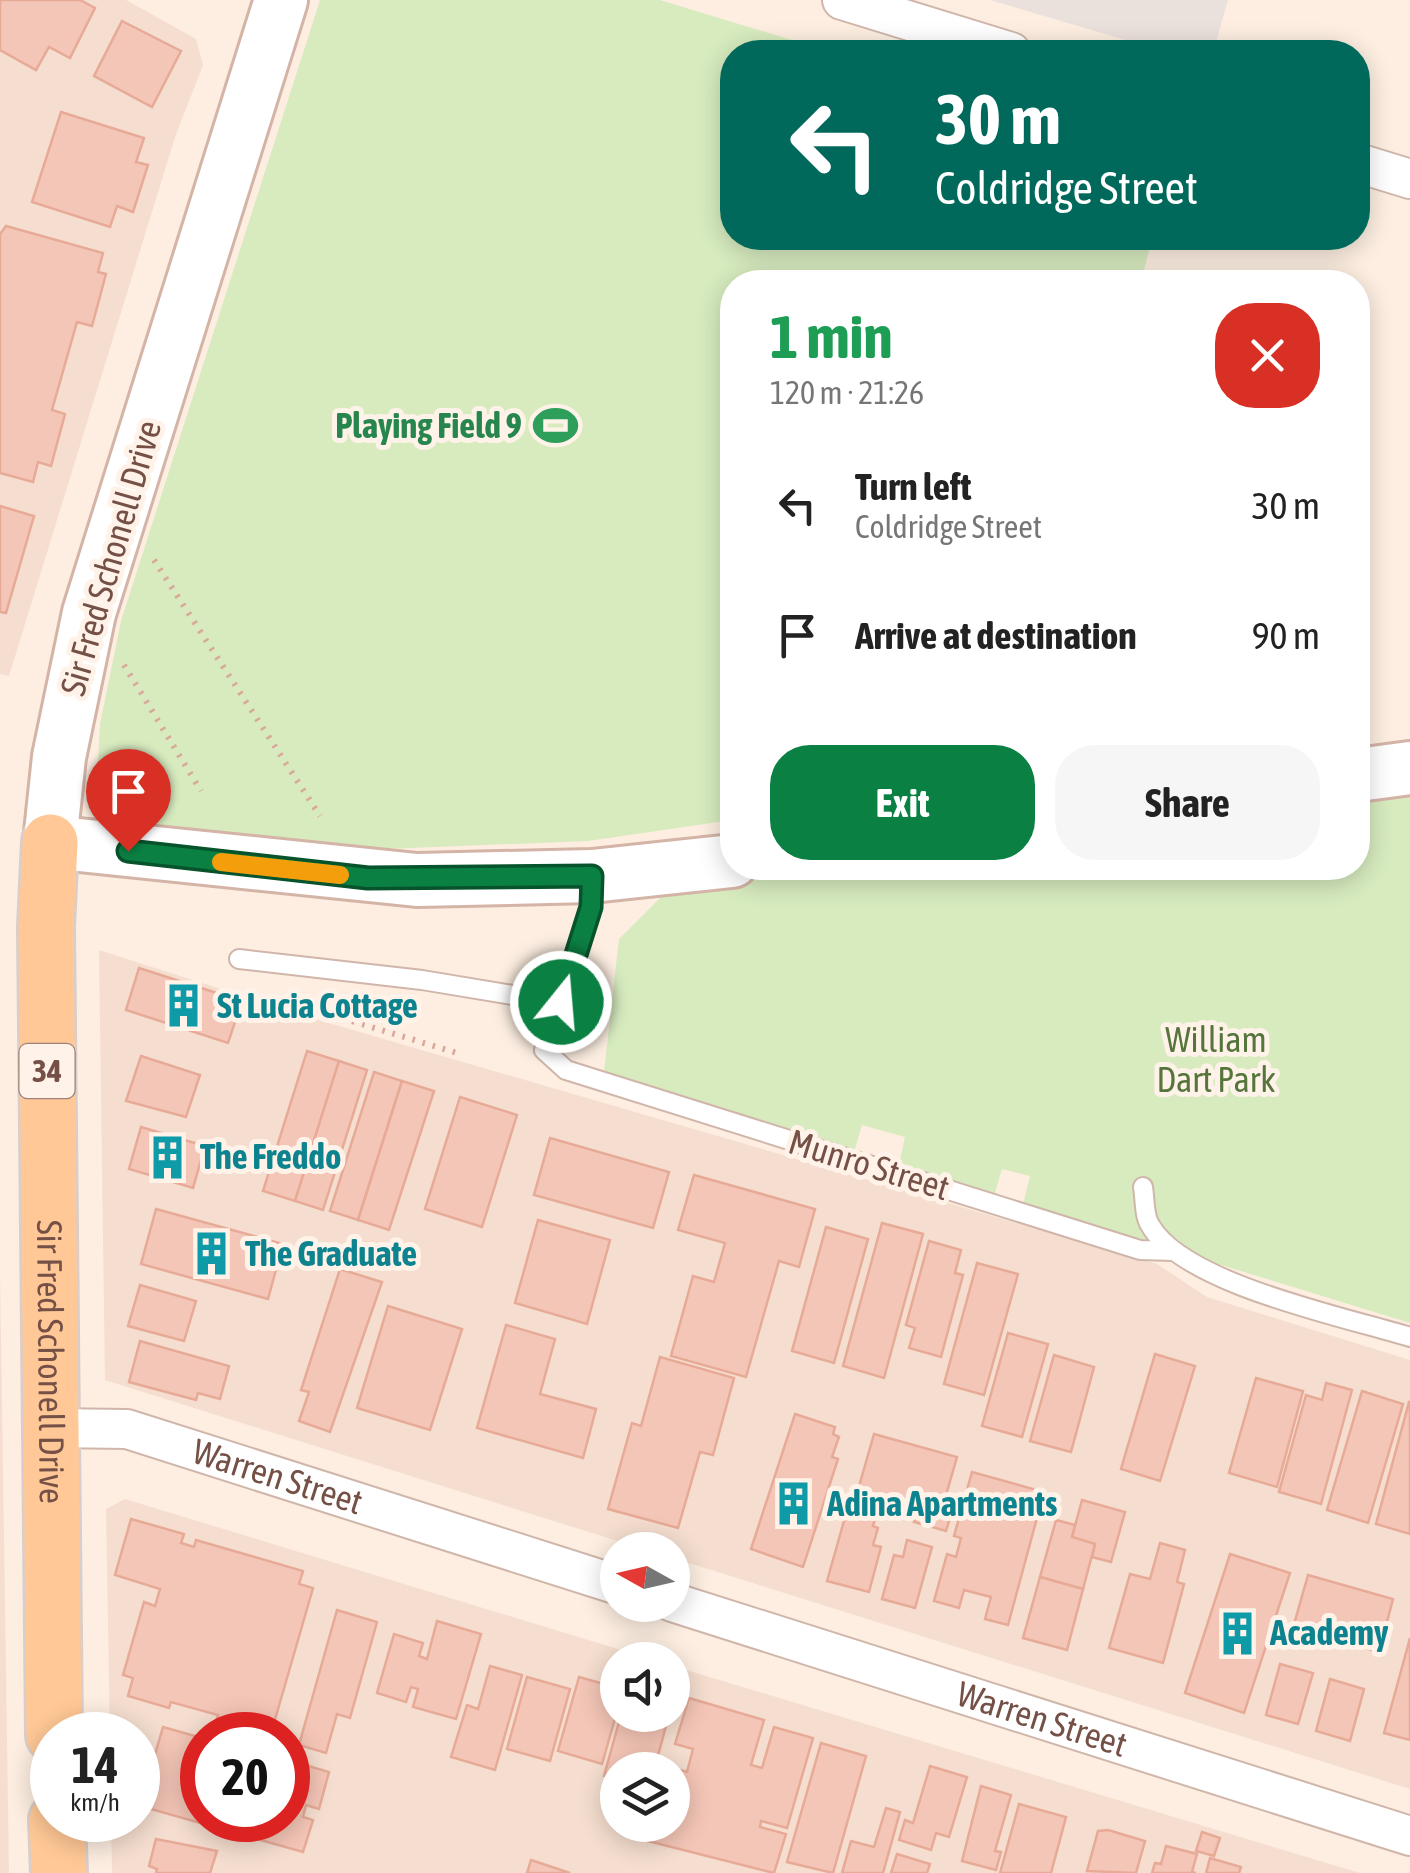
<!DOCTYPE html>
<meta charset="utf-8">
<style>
:root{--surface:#fff;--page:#f6f6f6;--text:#222;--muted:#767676;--accent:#0b8043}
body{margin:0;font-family:"Asap Condensed",sans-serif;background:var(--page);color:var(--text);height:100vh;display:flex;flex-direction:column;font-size:38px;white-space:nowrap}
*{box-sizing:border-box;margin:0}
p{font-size:32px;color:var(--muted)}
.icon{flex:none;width:55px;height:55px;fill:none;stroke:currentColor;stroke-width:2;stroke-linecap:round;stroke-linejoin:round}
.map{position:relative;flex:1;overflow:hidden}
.panel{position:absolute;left:720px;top:270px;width:650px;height:610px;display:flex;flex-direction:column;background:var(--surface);border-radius:40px;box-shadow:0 5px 25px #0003}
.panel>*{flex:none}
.guide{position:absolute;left:720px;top:40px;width:650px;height:210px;border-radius:40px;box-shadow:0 5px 25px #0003;background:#00695c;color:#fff;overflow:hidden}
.needle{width:65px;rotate:278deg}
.tools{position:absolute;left:600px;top:1532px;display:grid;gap:20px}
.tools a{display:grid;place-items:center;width:90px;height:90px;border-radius:50%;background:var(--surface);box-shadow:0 5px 25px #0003;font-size:50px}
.speed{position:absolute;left:30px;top:1712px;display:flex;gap:20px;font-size:50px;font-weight:700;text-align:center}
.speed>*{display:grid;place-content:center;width:130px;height:130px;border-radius:50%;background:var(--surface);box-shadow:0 5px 25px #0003;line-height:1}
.speed small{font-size:25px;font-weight:400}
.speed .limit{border:15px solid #d22;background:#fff;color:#111}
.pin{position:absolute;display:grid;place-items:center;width:85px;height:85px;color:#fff;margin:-102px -42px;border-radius:50% 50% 50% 0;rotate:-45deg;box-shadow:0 0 10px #0007}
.pin .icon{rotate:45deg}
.me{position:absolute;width:110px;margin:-55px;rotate:17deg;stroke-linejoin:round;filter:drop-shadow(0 0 8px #0008)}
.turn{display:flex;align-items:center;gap:35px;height:210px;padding:0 50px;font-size:45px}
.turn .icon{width:130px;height:130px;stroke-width:2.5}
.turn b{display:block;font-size:70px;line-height:85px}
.round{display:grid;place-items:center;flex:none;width:105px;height:105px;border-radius:40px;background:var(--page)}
.overview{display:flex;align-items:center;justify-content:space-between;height:170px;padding:0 50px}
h1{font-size:60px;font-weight:700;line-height:75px;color:#1e9e55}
.button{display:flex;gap:20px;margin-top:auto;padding:20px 50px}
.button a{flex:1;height:115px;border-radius:40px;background:var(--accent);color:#fff;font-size:40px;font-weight:700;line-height:115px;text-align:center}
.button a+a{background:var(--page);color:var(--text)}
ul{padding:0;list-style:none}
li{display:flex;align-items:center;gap:30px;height:130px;padding:0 50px}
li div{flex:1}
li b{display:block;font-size:38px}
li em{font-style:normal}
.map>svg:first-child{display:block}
.residential{fill:#f5decf;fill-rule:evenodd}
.industrial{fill:#ebe1dc}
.green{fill:#d7ebbf}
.building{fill:#f4c6b7;stroke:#e7aa97;stroke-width:2.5}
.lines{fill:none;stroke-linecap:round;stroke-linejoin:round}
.lane-casing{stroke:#d0b6aa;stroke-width:22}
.street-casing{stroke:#d0b6aa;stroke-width:42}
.secondary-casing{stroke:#d4b4a7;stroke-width:58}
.primary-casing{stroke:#d8cecb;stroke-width:60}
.path{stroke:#d8a99b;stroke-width:6;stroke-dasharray:2.5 8;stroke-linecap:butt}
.lane{stroke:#fff;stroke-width:18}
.street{stroke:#fff;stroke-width:38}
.secondary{stroke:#fff;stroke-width:52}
.primary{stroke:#ffc896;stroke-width:55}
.route-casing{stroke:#07532c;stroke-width:25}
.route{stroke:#0b8043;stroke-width:18}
.slow{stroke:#f59e0b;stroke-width:18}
.labels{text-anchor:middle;stroke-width:10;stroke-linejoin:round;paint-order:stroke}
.shield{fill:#fff2e8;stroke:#9e8177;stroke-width:2.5}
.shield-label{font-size:32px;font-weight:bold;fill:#755047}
.leisure-label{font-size:35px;font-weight:bold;fill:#27864d;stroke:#fff2e8;text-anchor:end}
.street-label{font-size:35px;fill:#755047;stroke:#fff2e8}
.culture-label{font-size:35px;font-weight:bold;fill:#0d838f;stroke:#fff2e8;text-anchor:start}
.park-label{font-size:35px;fill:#56753c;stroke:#fff2e8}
</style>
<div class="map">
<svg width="1410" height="1873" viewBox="0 0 1410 1873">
<rect width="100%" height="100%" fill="#fdeee1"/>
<g class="residential">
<path d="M 0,0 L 126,0 L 196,39 L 203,65 L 175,137 L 9,676 L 0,674 Z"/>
<path d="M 99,950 L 305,1016 L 1157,1264 L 1207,1297 L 1410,1360 L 1410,1789 L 673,1558 L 672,1550 L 646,1550 L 105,1380 Z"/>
<path d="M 0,1272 L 9,1873 L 0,1873 Z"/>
<path d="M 125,1499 L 654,1660 L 618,1660 L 618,1715 L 672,1715 L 673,1666 L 1360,1873 L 112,1873 L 111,1820 L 138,1820 L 138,1735 L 110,1735 L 106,1509 ZM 202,1735 L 288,1735 L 288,1820 L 202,1820 ZM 618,1770 L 672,1770 L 672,1825 L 618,1825 Z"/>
</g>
<path class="industrial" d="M 990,0 L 1228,0 L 1213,52 L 1166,52 Z"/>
<g class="green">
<path d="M 320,0 L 660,0 L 831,52 L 732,52 L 732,238 L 1152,238 L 1141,282 L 732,282 L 732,820 L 588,841 L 333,851 L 145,826 L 97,784 L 100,724 L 121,621 Z"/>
<path d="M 1410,794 L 1410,1323 L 1023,1204 L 1030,1176 L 1002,1169 L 994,1196 L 899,1165 L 905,1137 L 862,1125 L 854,1152 L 604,1072 L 619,939 L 667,891 L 849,868 L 1358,868 L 1358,801 Z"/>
</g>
<g class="building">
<path d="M 0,0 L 80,0 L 95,8 L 70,58 L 49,47 L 36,70 L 0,50 Z"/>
<path d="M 122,21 L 181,51 L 152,107 L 94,76 Z"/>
<path d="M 61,112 L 144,138 L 136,162 L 148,165 L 133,212 L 117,206 L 110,227 L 32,202 Z"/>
<path d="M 6,226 L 103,253 L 98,272 L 106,274 L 92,326 L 77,322 L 52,410 L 65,414 L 51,466 L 38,462 L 33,482 L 0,473 L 0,234 Z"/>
<path d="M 0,506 L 34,516 L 6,613 L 0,612 Z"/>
<path d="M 139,968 L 242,1001 L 228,1043 L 126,1010 Z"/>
<path d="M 307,1051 L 339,1061 L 295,1201 L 263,1191 Z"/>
<path d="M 141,1056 L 200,1075 L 186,1117 L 126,1101 Z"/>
<path d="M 339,1061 L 367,1070 L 323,1210 L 295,1201 Z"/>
<path d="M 374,1072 L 402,1081 L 358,1220 L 330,1211 Z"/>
<path d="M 402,1081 L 434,1091 L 389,1230 L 358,1220 Z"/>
<path d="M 460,1097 L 517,1115 L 482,1227 L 425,1209 Z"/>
<path d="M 141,1127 L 205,1146 L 193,1188 L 129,1169 Z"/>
<path d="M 550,1138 L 669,1172 L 653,1228 L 534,1195 Z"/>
<path d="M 694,1175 L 815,1209 L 799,1267 L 779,1261 L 746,1377 L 671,1356 L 693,1276 L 714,1282 L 725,1243 L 678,1230 Z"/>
<path d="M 156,1209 L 283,1244 L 268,1299 L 141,1264 Z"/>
<path d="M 538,1220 L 610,1240 L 587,1324 L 515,1303 Z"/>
<path d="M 882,1223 L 923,1234 L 884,1378 L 843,1366 Z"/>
<path d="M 826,1227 L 868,1239 L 834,1363 L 792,1351 Z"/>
<path d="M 929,1241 L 961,1250 L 955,1273 L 963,1275 L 941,1357 L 909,1348 L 915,1328 L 906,1325 Z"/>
<path d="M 977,1263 L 1018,1274 L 984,1395 L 944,1384 Z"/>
<path d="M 340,1269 L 382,1282 L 330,1432 L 299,1421 L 309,1392 L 301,1390 Z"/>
<path d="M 140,1285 L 196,1301 L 184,1341 L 128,1326 Z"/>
<path d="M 388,1306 L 462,1329 L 430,1430 L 357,1408 Z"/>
<path d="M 506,1325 L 555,1339 L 540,1394 L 596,1409 L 583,1458 L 477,1428 Z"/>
<path d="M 1008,1333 L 1048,1344 L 1022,1437 L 982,1426 Z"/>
<path d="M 140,1341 L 229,1366 L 220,1399 L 198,1393 L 196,1400 L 129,1382 Z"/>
<path d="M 1155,1354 L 1195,1366 L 1160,1481 L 1121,1469 Z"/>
<path d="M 1054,1355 L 1094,1367 L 1071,1452 L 1030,1441 Z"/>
<path d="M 660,1357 L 734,1378 L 713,1455 L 700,1452 L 678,1528 L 608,1509 L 632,1423 L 641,1426 Z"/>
<path d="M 1256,1378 L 1303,1391 L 1277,1487 L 1229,1473 Z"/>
<path d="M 1326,1383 L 1352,1390 L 1321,1504 L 1279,1492 L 1306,1395 L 1322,1400 Z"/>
<path d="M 1362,1391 L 1403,1404 L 1368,1523 L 1327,1510 Z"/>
<path d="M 1409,1402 L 1410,1402 L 1410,1534 L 1376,1524 Z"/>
<path d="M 795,1414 L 835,1427 L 833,1434 L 839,1437 L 832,1457 L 838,1459 L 803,1567 L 751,1549 Z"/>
<path d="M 874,1434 L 957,1457 L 944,1502 L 954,1505 L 946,1531 L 914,1522 L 918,1507 L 858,1490 Z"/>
<path d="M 972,1472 L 1044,1492 L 1008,1625 L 985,1619 L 991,1597 L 964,1590 L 959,1608 L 934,1601 L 947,1554 L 956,1557 L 961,1538 L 954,1536 Z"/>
<path d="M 853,1489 L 881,1497 L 873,1526 L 878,1528 L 873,1545 L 881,1547 L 869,1592 L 827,1581 Z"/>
<path d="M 1082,1500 L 1125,1512 L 1111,1562 L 1092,1557 L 1095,1544 L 1072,1537 Z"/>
<path d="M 131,1519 L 184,1534 L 181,1543 L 194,1547 L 196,1540 L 303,1571 L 299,1584 L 313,1588 L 274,1723 L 260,1719 L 253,1735 L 215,1724 L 218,1715 L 171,1702 L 169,1708 L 128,1696 L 133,1678 L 123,1675 L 144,1602 L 155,1606 L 160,1589 L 115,1575 Z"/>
<path d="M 1056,1520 L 1075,1525 L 1072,1537 L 1095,1544 L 1083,1589 L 1040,1577 Z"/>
<path d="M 907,1540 L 932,1547 L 915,1608 L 882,1599 L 894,1555 L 903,1557 Z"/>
<path d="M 1160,1543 L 1185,1550 L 1177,1582 L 1184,1584 L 1163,1663 L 1109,1648 L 1130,1574 L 1150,1579 Z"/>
<path d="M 1230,1554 L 1290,1573 L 1244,1713 L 1185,1693 Z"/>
<path d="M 1308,1575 L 1393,1599 L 1379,1652 L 1293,1628 Z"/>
<path d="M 1040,1577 L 1083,1589 L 1067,1650 L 1023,1638 Z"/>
<path d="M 337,1610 L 377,1622 L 350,1718 L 337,1714 L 326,1753 L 299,1745 Z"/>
<path d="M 437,1621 L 481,1634 L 456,1719 L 413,1707 L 418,1689 L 411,1687 L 406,1702 L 377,1693 L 394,1634 L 423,1643 L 419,1656 L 427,1659 Z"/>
<path d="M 1410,1638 L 1410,1740 L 1384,1733 Z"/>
<path d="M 1280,1664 L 1313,1673 L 1298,1724 L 1266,1715 Z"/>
<path d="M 490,1666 L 522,1675 L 495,1770 L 451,1757 L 467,1705 L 478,1709 Z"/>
<path d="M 527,1677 L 570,1689 L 550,1761 L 507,1749 Z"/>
<path d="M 579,1677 L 618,1688 L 618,1708 L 602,1764 L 558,1751 Z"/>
<path d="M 1330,1679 L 1364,1689 L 1350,1741 L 1316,1731 Z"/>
<path d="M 689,1698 L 764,1720 L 751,1765 L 762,1768 L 774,1727 L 813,1738 L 787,1828 L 761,1821 L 760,1827 L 786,1834 L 774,1873 L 648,1841 L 652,1825 L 672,1825 L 672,1787 L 677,1769 L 687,1772 L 693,1749 L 675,1744 Z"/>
<path d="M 621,1715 L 669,1715 L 654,1770 L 618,1770 L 618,1780 L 604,1776 Z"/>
<path d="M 163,1727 L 202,1738 L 202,1820 L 288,1820 L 288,1760 L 329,1772 L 319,1809 L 306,1805 L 303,1817 L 313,1820 L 303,1852 L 140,1806 Z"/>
<path d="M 821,1743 L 866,1756 L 833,1873 L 787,1862 Z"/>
<path d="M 930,1766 L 967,1777 L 949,1837 L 936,1833 L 931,1850 L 899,1840 L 905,1820 L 913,1823 Z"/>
<path d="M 981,1786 L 1011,1795 L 995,1851 L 1001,1852 L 996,1870 L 962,1861 Z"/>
<path d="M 1019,1804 L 1066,1817 L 1051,1873 L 1000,1873 Z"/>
<path d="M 886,1808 L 900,1812 L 883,1873 L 842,1873 L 851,1841 L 874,1847 Z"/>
<path d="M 1108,1830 L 1145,1841 L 1136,1873 L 1087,1871 L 1098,1831 Z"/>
<path d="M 1202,1832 L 1220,1838 L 1214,1856 L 1196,1851 Z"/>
<path d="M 156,1839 L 217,1851 L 210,1873 L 156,1873 L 157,1869 L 149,1866 Z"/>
<path d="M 1166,1846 L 1197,1854 L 1192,1872 L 1196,1873 L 1152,1873 L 1155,1863 L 1161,1864 Z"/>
<path d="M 897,1854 L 930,1864 L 927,1873 L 891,1873 Z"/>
<path d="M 1210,1858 L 1241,1867 L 1239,1873 L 1206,1873 Z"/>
<path d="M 531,1860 L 570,1873 L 527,1873 Z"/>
</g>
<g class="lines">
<defs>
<g id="lane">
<path d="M 591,882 L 591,907 L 544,1050 L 566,1070 L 1140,1250 L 1173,1251"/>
<path d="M 239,959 L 422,980 L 561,1003"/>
<path d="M 1143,1187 C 1145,1199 1144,1216 1150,1225 C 1183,1284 1345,1317 1410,1337"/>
</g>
<g id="street">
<path d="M 842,0 L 1011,52"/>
<path d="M 1358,163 L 1410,179"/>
<path id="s1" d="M 50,1428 L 127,1429 L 618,1585"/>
<path id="s2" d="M 672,1602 L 1410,1836"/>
</g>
<g id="secondary">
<path d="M 281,0 L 89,613 L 59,757 L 50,842 L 417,880 L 592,876 L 732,861"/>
<path d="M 1358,775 L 1410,768"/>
</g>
<g id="primary">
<path id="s3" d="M 50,842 L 46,927 L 54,1735"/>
<path d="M 57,1820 L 59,1873"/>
</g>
</defs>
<use href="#lane" class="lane-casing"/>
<use href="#street" class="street-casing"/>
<use href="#secondary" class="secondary-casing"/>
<use href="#primary" class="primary-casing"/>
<g class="path">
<path d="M 154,560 L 320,816"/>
<path d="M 124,665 L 201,791"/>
<path d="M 110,803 L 111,783"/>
<path d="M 312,1009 L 457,1053"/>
</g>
<use href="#lane" class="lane"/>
<use href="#street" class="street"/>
<use href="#secondary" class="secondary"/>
<use href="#primary" class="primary"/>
</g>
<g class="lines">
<defs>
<path id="route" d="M 128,851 L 368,878 L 592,876 L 591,907 L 561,1002"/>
</defs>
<use href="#route" class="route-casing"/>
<use href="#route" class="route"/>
<path class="slow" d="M 221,862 L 340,875"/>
</g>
<defs>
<symbol id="stadium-bare" viewBox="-9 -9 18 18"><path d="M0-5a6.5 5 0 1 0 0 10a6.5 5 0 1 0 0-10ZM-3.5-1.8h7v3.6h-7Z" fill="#2e9e5b" stroke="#fff2e8" stroke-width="2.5" paint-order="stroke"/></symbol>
<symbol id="building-bare" viewBox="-9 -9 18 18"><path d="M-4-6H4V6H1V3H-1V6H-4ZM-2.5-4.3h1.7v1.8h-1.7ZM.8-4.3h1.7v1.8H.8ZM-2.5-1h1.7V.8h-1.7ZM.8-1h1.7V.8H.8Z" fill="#0f9aa8" stroke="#fff2e8" stroke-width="2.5" paint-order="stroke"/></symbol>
</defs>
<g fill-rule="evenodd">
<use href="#stadium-bare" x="524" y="394" width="63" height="63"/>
<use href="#building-bare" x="152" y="974" width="63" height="63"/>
<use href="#building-bare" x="136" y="1126" width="63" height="63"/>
<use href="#building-bare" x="180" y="1222" width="63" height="63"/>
<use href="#building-bare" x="762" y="1472" width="63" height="63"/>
<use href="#building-bare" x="1206" y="1602" width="63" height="63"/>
</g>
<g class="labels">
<rect class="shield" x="19.5" y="1044" width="55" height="54" rx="8"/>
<g class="shield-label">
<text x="47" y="1082">34</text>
</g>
<g class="leisure-label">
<text x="522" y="438">Playing Field 9</text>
</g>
<g class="street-label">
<text transform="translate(111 558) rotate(-74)" y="12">Sir Fred Schonell Drive</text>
<text transform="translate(869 1165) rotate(17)" y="12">Munro Street</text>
<text dy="12" stroke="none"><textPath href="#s3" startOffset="520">Sir Fred Schonell Drive</textPath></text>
<text dy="12" stroke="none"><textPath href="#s1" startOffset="235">Warren Street</textPath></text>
<text dy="12" stroke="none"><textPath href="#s2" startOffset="388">Warren Street</textPath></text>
</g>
<g class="culture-label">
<text x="217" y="1018">St Lucia Cottage</text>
<text x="200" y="1169">The Freddo</text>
<text x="245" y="1266">The Graduate</text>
<text x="827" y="1516">Adina Apartments</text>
<text x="1270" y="1645">Academy</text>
</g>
<g class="park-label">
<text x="1216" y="1052">William<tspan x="1216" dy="40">Dart Park</tspan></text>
</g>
</g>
</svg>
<div class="tools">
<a><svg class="needle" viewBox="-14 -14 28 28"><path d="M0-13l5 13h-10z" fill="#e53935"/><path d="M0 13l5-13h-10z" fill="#767676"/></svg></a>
<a><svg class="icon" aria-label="sound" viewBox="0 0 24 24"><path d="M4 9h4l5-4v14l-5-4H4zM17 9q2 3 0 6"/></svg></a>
<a><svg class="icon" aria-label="layers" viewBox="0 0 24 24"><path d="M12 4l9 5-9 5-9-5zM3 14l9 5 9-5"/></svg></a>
</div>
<div class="speed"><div>14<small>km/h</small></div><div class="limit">20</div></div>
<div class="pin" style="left:128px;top:851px;background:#d93025"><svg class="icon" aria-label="arrive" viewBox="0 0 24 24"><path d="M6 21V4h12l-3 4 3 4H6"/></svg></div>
<svg class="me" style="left:561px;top:1002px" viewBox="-20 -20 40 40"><circle r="17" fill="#0b8043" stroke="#fff" stroke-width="3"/><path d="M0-11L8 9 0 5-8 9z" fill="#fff"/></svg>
<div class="guide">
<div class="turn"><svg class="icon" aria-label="left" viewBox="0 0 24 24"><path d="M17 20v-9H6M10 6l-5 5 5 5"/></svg><div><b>30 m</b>Coldridge Street</div></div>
</div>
<section class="panel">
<div class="overview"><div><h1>1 min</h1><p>120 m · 21:26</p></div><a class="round" style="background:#d93025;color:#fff"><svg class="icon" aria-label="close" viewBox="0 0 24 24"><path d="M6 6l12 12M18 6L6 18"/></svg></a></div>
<ul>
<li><svg class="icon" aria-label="left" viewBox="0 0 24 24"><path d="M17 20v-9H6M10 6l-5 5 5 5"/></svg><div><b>Turn left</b><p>Coldridge Street</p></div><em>30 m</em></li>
<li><svg class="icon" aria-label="arrive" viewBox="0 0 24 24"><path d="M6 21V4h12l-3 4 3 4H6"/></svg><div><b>Arrive at destination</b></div><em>90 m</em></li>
</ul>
<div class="button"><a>Exit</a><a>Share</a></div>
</section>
</div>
